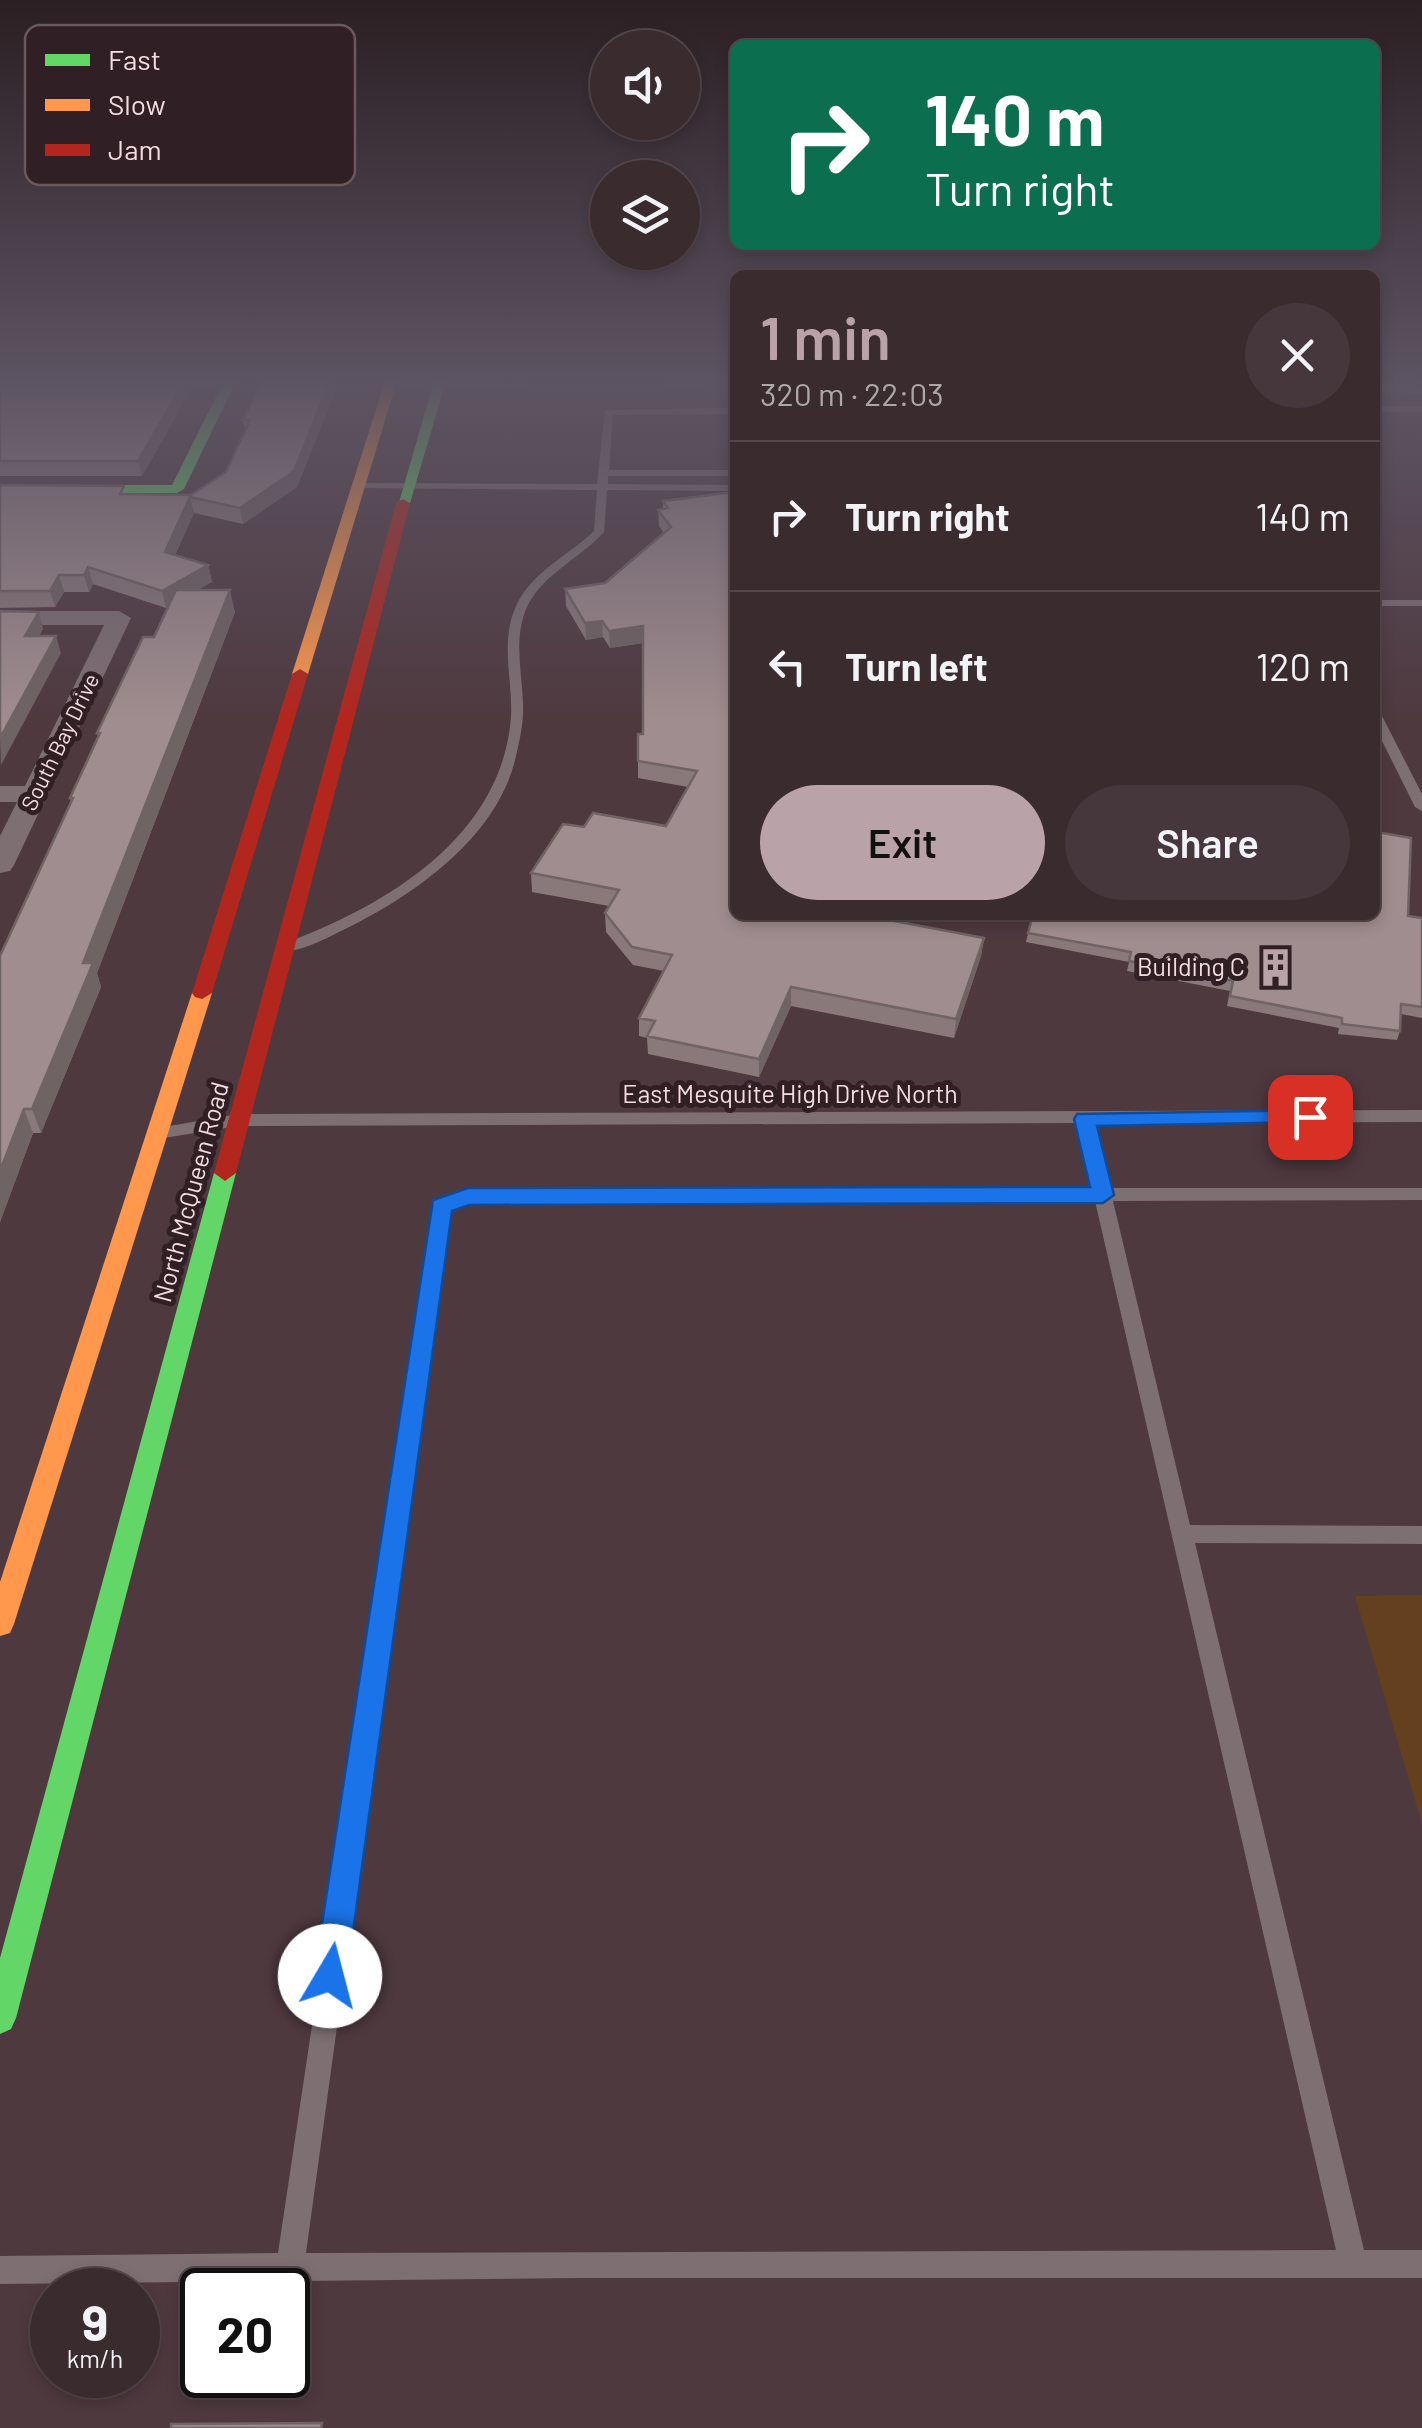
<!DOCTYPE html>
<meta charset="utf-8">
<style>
:root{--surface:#3a2b2f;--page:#45373b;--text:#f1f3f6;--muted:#aba7aa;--line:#54474b;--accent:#baa3a8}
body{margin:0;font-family:Barlow,sans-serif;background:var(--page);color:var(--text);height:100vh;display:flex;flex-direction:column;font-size:38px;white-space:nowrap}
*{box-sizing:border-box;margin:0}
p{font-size:32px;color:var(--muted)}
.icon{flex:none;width:55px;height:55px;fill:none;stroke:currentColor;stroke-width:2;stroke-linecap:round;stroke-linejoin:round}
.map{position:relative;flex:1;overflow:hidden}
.details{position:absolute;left:730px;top:270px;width:650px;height:650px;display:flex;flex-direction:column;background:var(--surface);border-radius:15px;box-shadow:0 5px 15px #0003,0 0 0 2px var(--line)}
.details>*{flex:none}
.banner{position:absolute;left:730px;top:40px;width:650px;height:210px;border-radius:15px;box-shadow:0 5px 15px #0003,0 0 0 2px var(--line);background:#0b6e4f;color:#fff;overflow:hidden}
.tools{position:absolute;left:590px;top:30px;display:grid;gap:20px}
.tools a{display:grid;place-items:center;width:110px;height:110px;border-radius:50%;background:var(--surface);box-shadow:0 5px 15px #0003,0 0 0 2px var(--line);font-size:50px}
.speed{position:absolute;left:30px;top:2268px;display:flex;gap:20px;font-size:50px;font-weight:700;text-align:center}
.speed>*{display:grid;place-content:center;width:130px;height:130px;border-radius:50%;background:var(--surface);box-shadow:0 5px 15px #0003,0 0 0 2px var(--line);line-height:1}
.speed small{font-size:25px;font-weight:400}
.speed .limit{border:5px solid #111;border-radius:15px;background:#fff;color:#111}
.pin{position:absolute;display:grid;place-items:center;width:85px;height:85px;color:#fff;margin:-42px;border-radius:20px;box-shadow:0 5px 15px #0006}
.me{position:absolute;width:110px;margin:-55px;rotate:8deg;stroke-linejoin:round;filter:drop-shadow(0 0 8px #0008)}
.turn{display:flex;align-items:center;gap:35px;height:210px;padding:0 30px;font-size:45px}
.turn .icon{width:130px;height:130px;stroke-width:2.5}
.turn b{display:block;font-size:70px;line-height:85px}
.round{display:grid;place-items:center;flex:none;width:105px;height:105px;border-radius:52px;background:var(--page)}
.summary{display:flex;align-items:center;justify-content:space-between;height:170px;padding:0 30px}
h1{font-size:60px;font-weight:600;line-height:75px;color:var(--accent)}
.primary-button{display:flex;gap:20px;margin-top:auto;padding:20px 30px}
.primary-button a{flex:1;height:115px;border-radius:60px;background:var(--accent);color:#111;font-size:40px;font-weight:600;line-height:115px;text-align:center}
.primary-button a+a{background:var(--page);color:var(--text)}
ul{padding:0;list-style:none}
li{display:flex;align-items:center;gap:30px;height:150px;padding:0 30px;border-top:2px solid var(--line)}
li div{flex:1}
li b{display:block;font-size:38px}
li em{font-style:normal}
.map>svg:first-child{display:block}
.green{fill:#65401f}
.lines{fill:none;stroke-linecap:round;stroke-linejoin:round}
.lane{fill:#7e6f73;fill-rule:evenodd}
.street{fill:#7e6f73;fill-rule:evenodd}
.fast{fill:#63d668;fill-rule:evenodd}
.slow{fill:#ff974d;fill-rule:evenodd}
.jam{fill:#b3261e;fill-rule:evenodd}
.wall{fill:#8a797b}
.shaded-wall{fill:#706364}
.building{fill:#a08d8f;stroke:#706364;stroke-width:2.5}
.route{fill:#1a73e8;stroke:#114b97;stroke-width:2.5}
.labels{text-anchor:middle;stroke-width:10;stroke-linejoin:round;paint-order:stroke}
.far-street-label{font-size:22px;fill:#f4dce1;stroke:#301f24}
.poi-label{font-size:25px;fill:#f4dce1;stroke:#301f24;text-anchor:end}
.street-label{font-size:25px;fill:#f4dce1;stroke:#301f24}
.key{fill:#301f24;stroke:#6b585d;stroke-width:2.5}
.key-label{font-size:28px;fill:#f4dce1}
</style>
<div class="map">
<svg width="1422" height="2428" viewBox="0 0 1422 2428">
<rect width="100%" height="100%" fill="#4e393f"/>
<path class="green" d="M 1422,1595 L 1422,1824 L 1355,1596 Z"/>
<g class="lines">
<g class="lane">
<path d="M 524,382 L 527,383 L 527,387 L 390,388 L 385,385 L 390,382 Z"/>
<rect x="1375" y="406" width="47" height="6"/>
<path d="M 735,408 L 735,414 L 613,415 L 609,470 L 735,470 L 735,476 L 608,476 L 608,484 L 735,485 L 735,491 L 607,490 L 604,532 C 579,560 539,575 525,612 C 514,642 522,673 523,703 C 524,721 520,739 516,756 C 498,839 409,899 337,933 C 321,941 297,953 280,951 L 280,945 C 382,908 502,839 511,717 C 513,678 499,641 517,604 C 533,571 568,556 594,531 L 597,490 L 359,488 L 354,485 L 355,483 L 597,484 L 605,410 Z"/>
<rect x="1375" y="600" width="47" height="6"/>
<path d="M 1375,710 L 1381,714 L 1422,794 L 1422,811 L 1415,807 L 1375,727 Z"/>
<path d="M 1422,1110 L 1422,1122 L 1094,1123 L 1110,1188 L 1422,1188 L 1422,1200 L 1113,1201 L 1190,1525 L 1422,1526 L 1422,1544 L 1195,1543 L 1364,2250 L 1422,2250 L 1422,2278 L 581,2278 L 0,2284 L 0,2256 L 278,2253 L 435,1202 L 468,1190 L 1093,1189 L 1078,1123 L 238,1126 L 164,1138 L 156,1132 L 158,1128 L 238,1114 ZM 1095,1201 L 1336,2250 L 306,2253 L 449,1210 L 469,1202 Z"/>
</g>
<path class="street" d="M 0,611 L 119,611 L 131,618 L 14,865 L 10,871 L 0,873 L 0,836 L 17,802 L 0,802 L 0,786 L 25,786 L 104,625 L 0,625 Z"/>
<g class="fast">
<path d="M 0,381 L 236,381 L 184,489 L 177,493 L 0,493 L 0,485 L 172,485 L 222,385 L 0,385 Z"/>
<path d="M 434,381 L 446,381 L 410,503 L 398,506 Z"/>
<path d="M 225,1165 L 236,1173 L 16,2018 L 11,2029 L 0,2034 L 0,1958 L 214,1173 Z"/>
</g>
<g class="slow">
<path d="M 385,381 L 397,381 L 308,674 L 294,677 L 292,674 Z"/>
<path d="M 202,987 L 212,993 L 14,1624 L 10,1633 L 0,1636 L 0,1582 L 192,993 Z"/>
</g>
<g class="jam">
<path d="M 403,499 L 410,503 L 236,1173 L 225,1181 L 214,1173 L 396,503 Z"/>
<path d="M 300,669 L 308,674 L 212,993 L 202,999 L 195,997 L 192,993 L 292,674 Z"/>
</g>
</g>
<g class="wall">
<path d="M 0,381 L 187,381 L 189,393 L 142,476 L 0,476 Z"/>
<path d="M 262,381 L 339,381 L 297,487 L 243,524 L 194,513 L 175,555 L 208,565 L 212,582 L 197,590 L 235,612 L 97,973 L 101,987 L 41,1133 L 33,1133 L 0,1222 L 0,956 L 71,803 L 70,798 L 98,737 L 97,733 L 154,637 L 168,607 L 166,608 L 93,584 L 89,592 L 64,592 L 55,607 L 0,608 L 0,485 L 127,494 L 191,495 L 226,472 L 245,431 L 243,420 Z"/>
<path d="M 665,381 L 735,381 L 735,387 L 733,383 L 666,389 Z"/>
<path d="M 1375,381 L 1422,381 L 1422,394 L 1398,392 L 1375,394 Z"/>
<path d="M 735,492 L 735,915 L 984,938 L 981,956 L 954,1038 L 791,1006 L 759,1077 L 648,1054 L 647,1038 L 639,1036 L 639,1018 L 664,971 L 633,965 L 606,932 L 605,913 L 609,906 L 532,892 L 531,873 L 584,827 L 666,826 L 688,787 L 638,778 L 638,734 L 643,734 L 643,643 L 610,648 L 603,637 L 586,640 L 566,606 L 565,589 L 605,583 L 664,533 L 659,526 L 658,510 L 663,509 L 663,501 Z"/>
<path d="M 1376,832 L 1408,916 L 1422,918 L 1422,1018 L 1401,1014 L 1400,1031 L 1397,1040 L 1338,1034 L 1339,1028 L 1227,1006 L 1230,991 L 1127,971 L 1129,962 L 1026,942 L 1028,933 Z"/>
</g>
<g class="shaded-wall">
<path d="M 184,381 L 187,381 L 189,393 L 142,476 L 138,461 Z"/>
<path d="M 330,381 L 339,381 L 297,487 L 243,524 L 240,508 Z"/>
<path d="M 190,497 L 194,513 L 169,568 L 165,552 Z"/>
<path d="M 208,565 L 212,582 L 166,608 L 162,591 Z"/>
<path d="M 88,567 L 93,584 L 89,592 L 84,575 Z"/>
<path d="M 59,575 L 64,592 L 55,607 L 50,591 Z"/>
<path d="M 230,590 L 235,612 L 97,973 L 101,987 L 41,1133 L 32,1109 L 83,963 Z"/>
<path d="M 39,612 L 43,629 L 30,653 L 25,636 Z"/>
<path d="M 602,621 L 603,637 L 586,640 L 585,623 Z"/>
<path d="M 643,626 L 644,643 L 610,648 L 609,631 Z"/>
<path d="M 56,636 L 61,653 L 1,765 L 0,738 Z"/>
<path d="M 984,938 L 981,956 L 954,1038 L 956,1019 Z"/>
<path d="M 791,987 L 791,1006 L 759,1077 L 759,1059 Z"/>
<path d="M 24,1109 L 33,1133 L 0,1222 L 0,1171 Z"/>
</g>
<g class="building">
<path d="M 0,381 L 184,381 L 138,461 L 0,461 Z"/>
<path d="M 262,381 L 330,381 L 294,471 L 240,508 L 190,497 L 165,552 L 208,565 L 162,591 L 88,567 L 84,575 L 59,575 L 50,591 L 0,591 L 0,485 L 124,486 L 120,494 L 191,495 L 226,472 L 250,420 L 243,420 Z"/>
<path d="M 735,492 L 735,915 L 863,915 L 984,938 L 956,1019 L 791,987 L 759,1059 L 647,1036 L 655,1021 L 639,1018 L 672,955 L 632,947 L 605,913 L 619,890 L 531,873 L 563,824 L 584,827 L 593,813 L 666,826 L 697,771 L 638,761 L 638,734 L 643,734 L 643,626 L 609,631 L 602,621 L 585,623 L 565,589 L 605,583 L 671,527 L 658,510 L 668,508 L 663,501 Z"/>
<path d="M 176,590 L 230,590 L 83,963 L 93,963 L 32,1109 L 24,1109 L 0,1171 L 0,956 L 73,798 L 70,798 L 100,733 L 97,733 L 143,637 L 154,637 Z"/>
<path d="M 0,611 L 39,612 L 25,636 L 56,636 L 0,738 Z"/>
<path d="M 1375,793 L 1380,794 L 1376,832 L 1411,838 L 1408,916 L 1422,918 L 1422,1007 L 1401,1004 L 1400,1031 L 1342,1024 L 1342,1018 L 1230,996 L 1233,981 L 1129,961 L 1131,952 L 1028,933 L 1033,915 L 1375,915 Z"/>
<path d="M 322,2423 L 321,2428 L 171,2428 L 171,2424 Z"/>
</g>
<linearGradient id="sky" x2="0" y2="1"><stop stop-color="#2b1f23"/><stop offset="0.53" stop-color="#5d5463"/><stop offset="1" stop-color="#5d5463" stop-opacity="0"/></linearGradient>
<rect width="1422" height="721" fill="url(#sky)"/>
<path class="route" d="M 1310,1110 L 1320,1117 L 1317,1122 L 1097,1126 L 1114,1195 L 1103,1203 L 469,1205 L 452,1211 L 347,1976 L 342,1987 L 330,1992 L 319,1987 L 314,1976 L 433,1200 L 468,1188 L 1090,1187 L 1074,1119 L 1077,1114 Z"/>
<defs>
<symbol id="building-bare" viewBox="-9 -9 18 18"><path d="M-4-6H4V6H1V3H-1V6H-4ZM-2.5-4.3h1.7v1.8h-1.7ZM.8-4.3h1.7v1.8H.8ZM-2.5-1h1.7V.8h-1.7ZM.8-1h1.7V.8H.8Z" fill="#baa3a8" stroke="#301f24" stroke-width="2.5" paint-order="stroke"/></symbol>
</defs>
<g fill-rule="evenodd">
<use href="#building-bare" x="1248" y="940" width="55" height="55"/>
</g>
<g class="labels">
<g class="far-street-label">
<text transform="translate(60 742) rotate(-64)" y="8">South Bay Drive</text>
</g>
<g class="poi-label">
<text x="1245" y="976">Building C</text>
</g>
<g class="street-label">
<text x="790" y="1103">East Mesquite High Drive North</text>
<text transform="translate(191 1192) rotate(-75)" y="9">North McQueen Road</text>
</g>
</g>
<rect x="25" y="25" width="330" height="160" rx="15" class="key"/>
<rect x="45" y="54" width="45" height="12" fill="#63d668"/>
<rect x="45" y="99" width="45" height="12" fill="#ff974d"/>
<rect x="45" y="144" width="45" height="12" fill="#b3261e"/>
<g class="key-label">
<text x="108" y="70">Fast</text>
<text x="108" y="115">Slow</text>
<text x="108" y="160">Jam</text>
</g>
</svg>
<div class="tools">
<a><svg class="icon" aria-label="sound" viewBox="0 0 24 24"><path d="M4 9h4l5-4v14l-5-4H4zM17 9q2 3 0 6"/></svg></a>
<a><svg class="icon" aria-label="layers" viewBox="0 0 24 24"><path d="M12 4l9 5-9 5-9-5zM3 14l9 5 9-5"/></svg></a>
</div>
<div class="speed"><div>9<small>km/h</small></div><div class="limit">20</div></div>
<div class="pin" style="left:1310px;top:1117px;background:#d93025"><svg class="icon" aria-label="arrive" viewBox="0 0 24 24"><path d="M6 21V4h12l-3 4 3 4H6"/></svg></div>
<svg class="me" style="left:330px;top:1976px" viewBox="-20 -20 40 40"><circle r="19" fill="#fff"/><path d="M0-13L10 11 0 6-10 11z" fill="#1a73e8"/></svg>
<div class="banner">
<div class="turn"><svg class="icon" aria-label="right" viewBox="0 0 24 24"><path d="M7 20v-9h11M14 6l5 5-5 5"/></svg><div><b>140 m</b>Turn right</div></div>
</div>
<section class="details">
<div class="summary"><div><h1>1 min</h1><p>320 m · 22:03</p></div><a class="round"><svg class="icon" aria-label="close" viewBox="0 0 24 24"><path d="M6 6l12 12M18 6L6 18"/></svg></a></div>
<ul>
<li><svg class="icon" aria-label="right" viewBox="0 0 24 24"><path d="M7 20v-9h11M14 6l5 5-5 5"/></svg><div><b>Turn right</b></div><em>140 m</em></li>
<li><svg class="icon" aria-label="left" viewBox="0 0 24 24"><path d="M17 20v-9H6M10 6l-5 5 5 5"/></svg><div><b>Turn left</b></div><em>120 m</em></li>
</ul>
<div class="primary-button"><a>Exit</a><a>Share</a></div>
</section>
</div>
